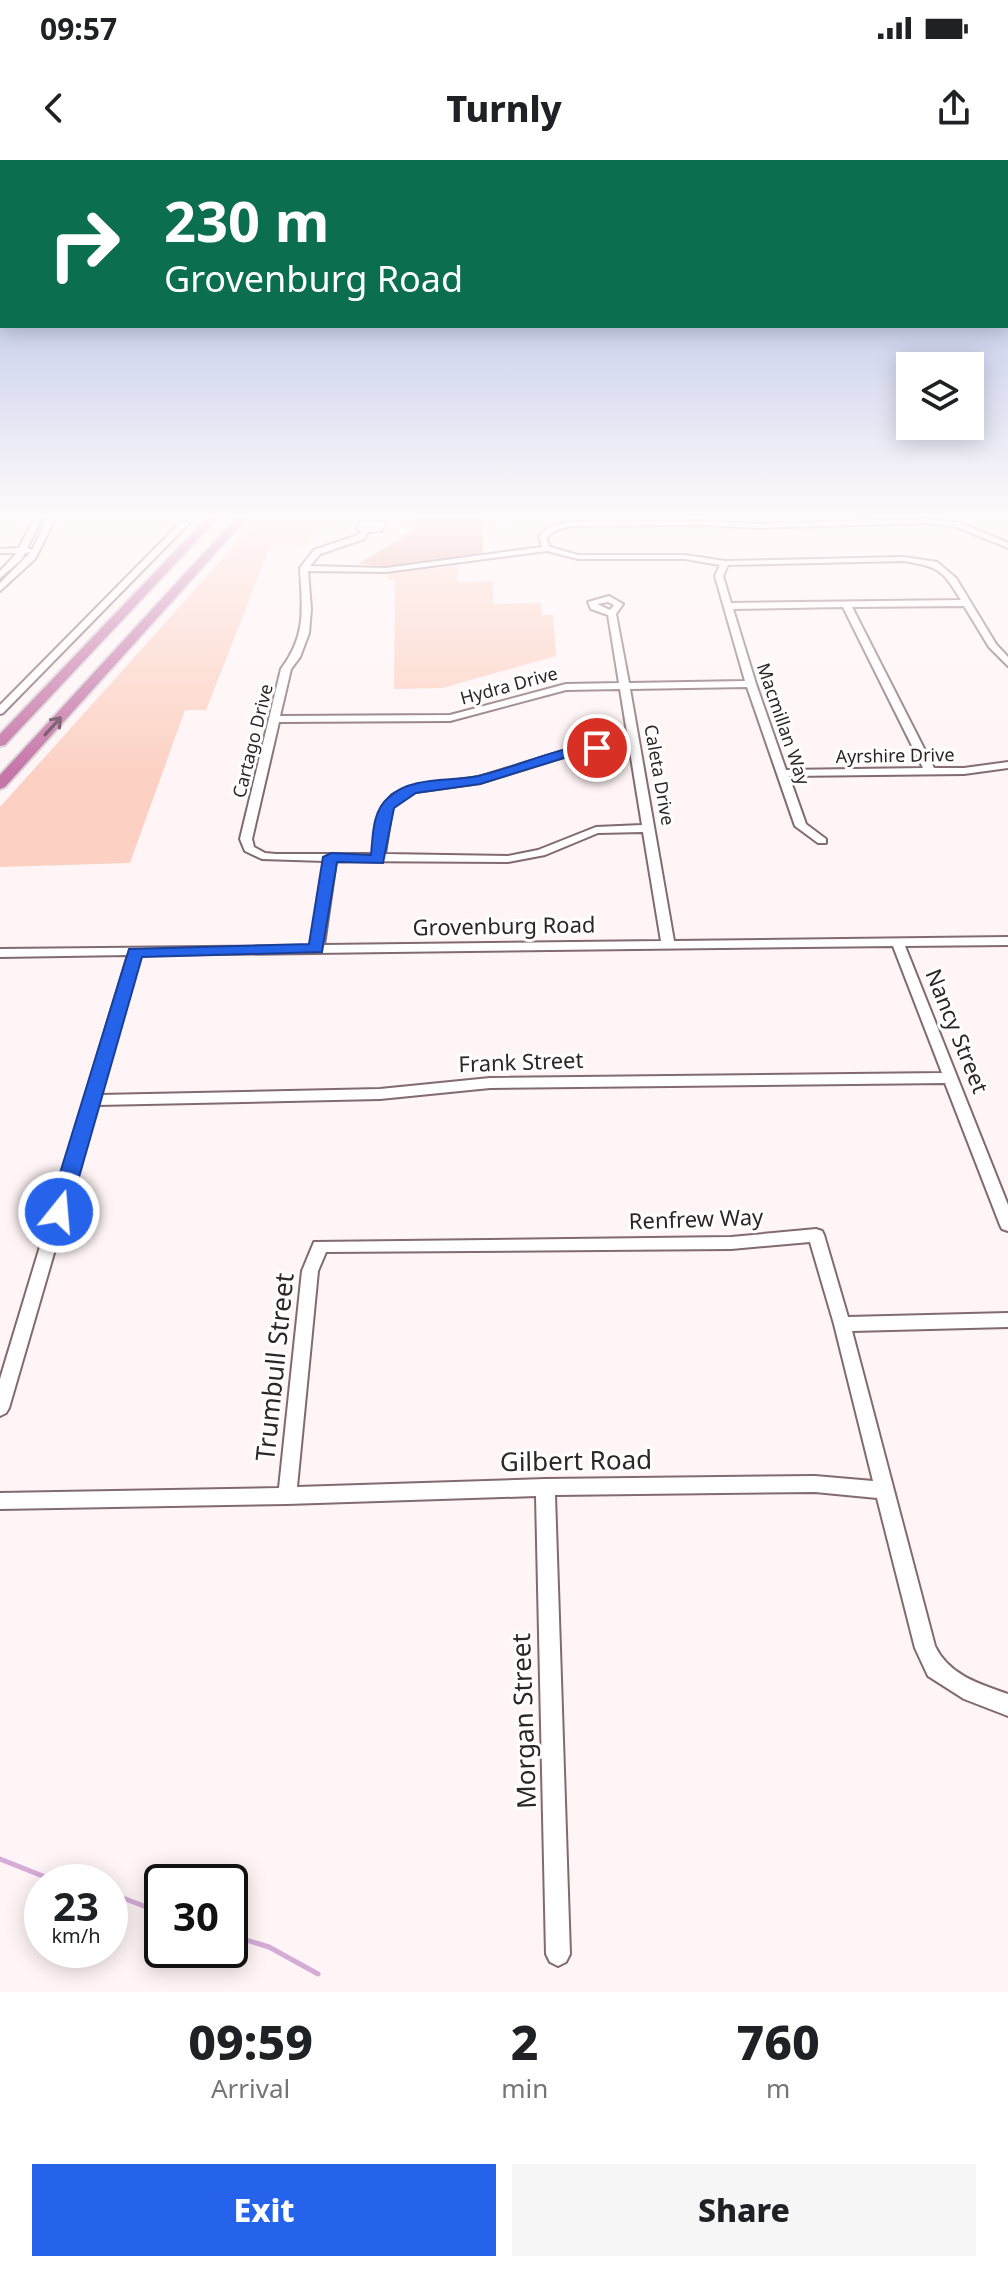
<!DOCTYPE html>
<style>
:root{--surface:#fff;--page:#f6f6f6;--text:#202124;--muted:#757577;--accent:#2563eb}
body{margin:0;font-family:"Noto Sans",sans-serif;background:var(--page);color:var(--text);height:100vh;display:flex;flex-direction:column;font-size:30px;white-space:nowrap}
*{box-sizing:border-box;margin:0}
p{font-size:26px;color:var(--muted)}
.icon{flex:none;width:44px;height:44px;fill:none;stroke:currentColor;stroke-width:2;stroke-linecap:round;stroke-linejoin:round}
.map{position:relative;height:1832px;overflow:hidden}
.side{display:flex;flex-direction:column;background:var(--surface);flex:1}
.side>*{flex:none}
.top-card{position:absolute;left:0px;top:0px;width:1008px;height:168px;box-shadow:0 4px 20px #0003;background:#0b6e4f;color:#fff;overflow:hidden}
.fabs{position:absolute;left:896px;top:192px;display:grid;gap:16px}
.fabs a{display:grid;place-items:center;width:88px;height:88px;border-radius:0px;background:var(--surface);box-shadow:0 4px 20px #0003;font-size:40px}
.speed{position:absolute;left:24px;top:1704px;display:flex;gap:16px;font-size:40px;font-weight:700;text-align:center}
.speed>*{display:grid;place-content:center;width:104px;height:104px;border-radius:50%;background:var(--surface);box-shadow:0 4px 20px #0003;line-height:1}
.speed small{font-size:20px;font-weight:400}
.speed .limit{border:4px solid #111;border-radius:12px;background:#fff;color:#111}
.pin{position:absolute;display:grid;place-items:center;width:68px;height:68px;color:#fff;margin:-34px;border:4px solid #fff;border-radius:50%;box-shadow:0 2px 8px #0007}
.me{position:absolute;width:88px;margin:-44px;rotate:17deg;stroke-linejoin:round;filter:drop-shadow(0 0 6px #0008)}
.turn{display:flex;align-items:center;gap:28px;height:168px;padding:0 32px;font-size:36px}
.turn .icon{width:104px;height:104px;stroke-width:2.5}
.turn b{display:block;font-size:56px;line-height:68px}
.eta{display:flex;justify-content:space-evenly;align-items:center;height:136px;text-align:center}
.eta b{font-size:48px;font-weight:800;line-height:56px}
.action{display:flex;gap:16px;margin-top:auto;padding:16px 32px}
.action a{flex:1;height:92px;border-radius:0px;background:var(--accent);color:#fff;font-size:32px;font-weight:800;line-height:92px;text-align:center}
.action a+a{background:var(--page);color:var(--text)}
.status{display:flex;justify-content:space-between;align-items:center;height:56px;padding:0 40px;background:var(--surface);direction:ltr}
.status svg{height:22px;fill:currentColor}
header{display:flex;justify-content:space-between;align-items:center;height:104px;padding:0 32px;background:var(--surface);font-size:36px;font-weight:800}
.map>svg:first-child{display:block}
.green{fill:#fcd1c3}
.forest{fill:#e4a895}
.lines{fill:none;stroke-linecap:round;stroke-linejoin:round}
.stream{stroke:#d5acd8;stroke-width:5}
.minor-casing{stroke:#816a70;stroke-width:4}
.highway-casing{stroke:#d5d3d4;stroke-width:4}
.minor{fill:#fff;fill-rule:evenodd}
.highway{fill:#c575a8;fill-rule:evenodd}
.oneway{stroke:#634154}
.route{fill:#2563eb;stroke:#184099;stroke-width:2}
.labels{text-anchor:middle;stroke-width:6;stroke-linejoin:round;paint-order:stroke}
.far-street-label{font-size:18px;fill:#2e2527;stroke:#fff}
.street-label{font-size:22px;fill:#2e2527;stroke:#fff}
.near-street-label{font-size:26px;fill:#2e2527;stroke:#fff}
</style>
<div class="status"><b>09:57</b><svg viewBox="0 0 49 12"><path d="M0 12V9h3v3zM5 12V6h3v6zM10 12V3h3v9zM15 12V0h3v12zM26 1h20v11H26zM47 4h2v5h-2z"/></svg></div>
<header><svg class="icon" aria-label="back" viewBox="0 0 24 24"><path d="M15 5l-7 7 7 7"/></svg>Turnly<svg class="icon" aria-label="share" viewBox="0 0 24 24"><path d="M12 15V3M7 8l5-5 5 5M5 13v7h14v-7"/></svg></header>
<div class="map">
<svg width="1008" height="1832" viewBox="0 0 1008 1832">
<rect width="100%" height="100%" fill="#fff4f6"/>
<g class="green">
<path d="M 260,357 L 331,357 L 304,385 L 272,382 L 206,550 L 185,550 L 130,703 L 0,707 L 0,647 Z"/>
<path d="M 458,406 L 457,422 L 493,421 L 493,444 L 541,443 L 542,455 L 553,455 L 556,496 L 442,528 L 394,529 L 395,420 L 387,420 L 388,413 Z"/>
</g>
<path class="forest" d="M 413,357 L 482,357 L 483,393 L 401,407 L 358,404 L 415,370 Z"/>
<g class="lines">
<g class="stream">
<path d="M 0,1699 L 58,1722"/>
<path d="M 110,1733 L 162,1753"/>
<path d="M 230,1775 L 269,1787 L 318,1814"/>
</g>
<defs>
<g id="minor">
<path d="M 35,357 L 43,357 L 27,388 L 32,390 L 48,357 L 56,357 L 35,399 L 0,431 L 0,423 L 31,392 L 25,393 L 21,400 L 0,418 L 0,411 L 17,393 L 0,393 L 0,389 L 19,388 Z"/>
<path d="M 186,357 L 195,357 L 3,553 L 0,554 L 0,545 Z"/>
<path d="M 928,359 L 961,363 L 1008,383 L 1008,388 L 956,367 L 928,363 L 755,368 L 704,365 L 570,366 L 555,371 L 546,378 L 550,387 L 578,395 L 685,395 L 725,401 L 904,397 L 937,402 L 956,418 L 996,484 L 1008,497 L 1008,506 L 989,487 L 964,446 L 852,447 L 934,608 L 964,608 L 1008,602 L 1008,608 L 964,614 L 789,616 L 806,664 L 826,679 L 826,683 L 818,683 L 795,666 L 747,527 L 630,529 L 674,781 L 1008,777 L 1008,785 L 905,786 L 1008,1045 L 1008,1071 L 1002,1069 L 1000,1065 L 945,923 L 490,928 L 380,939 L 97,945 L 9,1248 L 6,1253 L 0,1256 L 0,1219 L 128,795 L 0,797 L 0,789 L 311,786 L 325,701 L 262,699 L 245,691 L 240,679 L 281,509 C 307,474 302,449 300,408 L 314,390 L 358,375 L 361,371 L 356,368 L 362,361 L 382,362 L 386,364 L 381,371 L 368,372 L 364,379 L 320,394 L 310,406 L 386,408 L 542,387 L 539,375 L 549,367 L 570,362 L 704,361 L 755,364 ZM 547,391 L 578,399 L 685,399 L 720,405 L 715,416 L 745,521 L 629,523 L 616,454 L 623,444 L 609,436 L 588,442 L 591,449 L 608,455 L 619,523 L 566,524 L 450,555 L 280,556 L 291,509 L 300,497 L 309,473 L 311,449 L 308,411 L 386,412 ZM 904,401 C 939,407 942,409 961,440 L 731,443 L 723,416 L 728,405 ZM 608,442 L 614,445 L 610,450 L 597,444 ZM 843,447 L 923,608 L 786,610 L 756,524 L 733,449 ZM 620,529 L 629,585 L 579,586 L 479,617 L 408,627 L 392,635 L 382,647 L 373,694 L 276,694 L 265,693 L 254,687 L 252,679 L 279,562 L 450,561 L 566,530 ZM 630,591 L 642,665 L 596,667 L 538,690 L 508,696 L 385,694 L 392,648 L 400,639 L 415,632 L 480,623 L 580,592 ZM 643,672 L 661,781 L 324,785 L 336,701 L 508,702 L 545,695 L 598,673 ZM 893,786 L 942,913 L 490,918 L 380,929 L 100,935 L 140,795 Z"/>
<path d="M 816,1069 L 822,1071 L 824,1075 L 848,1157 L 1008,1153 L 1008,1167 L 852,1171 L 935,1486 C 949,1515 979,1524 1008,1534 L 1008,1556 L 964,1539 L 928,1516 L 915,1488 L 877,1338 L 815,1332 L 555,1335 L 570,1794 L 566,1802 L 558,1806 L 550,1802 L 546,1794 L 536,1336 L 287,1344 L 0,1349 L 0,1333 L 279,1328 L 302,1111 L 314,1082 L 731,1077 ZM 810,1082 L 834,1164 L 873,1321 L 815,1316 L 545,1319 L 297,1327 L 318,1111 L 326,1092 L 731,1089 Z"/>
</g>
<g id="highway">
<path d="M 208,357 L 219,357 L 5,585 L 0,586 L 0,574 Z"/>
<path d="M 237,357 L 248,357 L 5,627 L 0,629 L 0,615 Z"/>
</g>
</defs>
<use href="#minor" class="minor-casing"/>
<use href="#highway" class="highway-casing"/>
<use href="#minor" class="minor"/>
<use href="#highway" class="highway"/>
</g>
<defs><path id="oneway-shaft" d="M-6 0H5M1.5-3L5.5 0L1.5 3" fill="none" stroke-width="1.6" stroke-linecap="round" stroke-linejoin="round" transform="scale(2)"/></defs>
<use class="oneway" href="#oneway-shaft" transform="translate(53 566) rotate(-48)"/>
<linearGradient id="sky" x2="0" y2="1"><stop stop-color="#a0b1e2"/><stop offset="0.58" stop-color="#fffafb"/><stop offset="1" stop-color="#fffafb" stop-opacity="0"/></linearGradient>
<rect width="1008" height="614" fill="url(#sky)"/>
<path class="route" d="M 597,584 L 602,585 L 602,591 L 580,593 L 480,624 L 416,633 L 394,648 L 383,703 L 337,702 L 322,792 L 142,797 L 69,1052 L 66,1057 L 51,1057 L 48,1052 L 129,789 L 309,784 L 323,697 L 331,693 L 371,695 C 373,675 372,651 389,637 C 412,616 449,622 478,616 C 518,607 556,587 597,584 Z"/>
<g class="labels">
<g class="far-street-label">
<text transform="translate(509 526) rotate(-15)" y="6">Hydra Drive</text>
<text transform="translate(783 564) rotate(71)" y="6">Macmillan Way</text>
<text transform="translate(253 581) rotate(-76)" y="6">Cartago Drive</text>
<text transform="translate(895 596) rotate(-1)" y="6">Ayrshire Drive</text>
<text transform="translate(659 615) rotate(80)" y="6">Caleta Drive</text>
</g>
<g class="street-label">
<text transform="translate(504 766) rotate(-1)" y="8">Grovenburg Road</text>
<text transform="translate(957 871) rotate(68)" y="8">Nancy Street</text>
<text transform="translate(521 902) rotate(-2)" y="8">Frank Street</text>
<text transform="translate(696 1059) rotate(-2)" y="8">Renfrew Way</text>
</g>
<g class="near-street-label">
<text transform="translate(275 1207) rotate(-84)" y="9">Trumbull Street</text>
<text transform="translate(576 1301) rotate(-1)" y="9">Gilbert Road</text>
<text transform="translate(524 1561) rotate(-92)" y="9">Morgan Street</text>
</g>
</g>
</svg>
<div class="fabs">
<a><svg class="icon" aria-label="layers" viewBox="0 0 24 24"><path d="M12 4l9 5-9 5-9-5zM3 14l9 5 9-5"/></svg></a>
</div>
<div class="speed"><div>23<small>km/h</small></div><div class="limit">30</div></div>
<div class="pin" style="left:597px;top:588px;background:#d93025"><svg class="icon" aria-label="arrive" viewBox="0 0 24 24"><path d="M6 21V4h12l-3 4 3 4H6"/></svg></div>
<svg class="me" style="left:59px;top:1052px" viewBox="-20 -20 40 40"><circle r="17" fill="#2563eb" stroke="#fff" stroke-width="3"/><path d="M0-11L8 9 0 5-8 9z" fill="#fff"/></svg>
<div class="top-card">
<div class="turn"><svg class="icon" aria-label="right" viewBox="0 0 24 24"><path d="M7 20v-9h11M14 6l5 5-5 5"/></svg><div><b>230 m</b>Grovenburg Road</div></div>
</div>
</div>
<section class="side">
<div class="eta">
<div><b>09:59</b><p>Arrival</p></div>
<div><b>2</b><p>min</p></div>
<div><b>760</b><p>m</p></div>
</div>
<div class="action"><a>Exit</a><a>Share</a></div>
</section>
